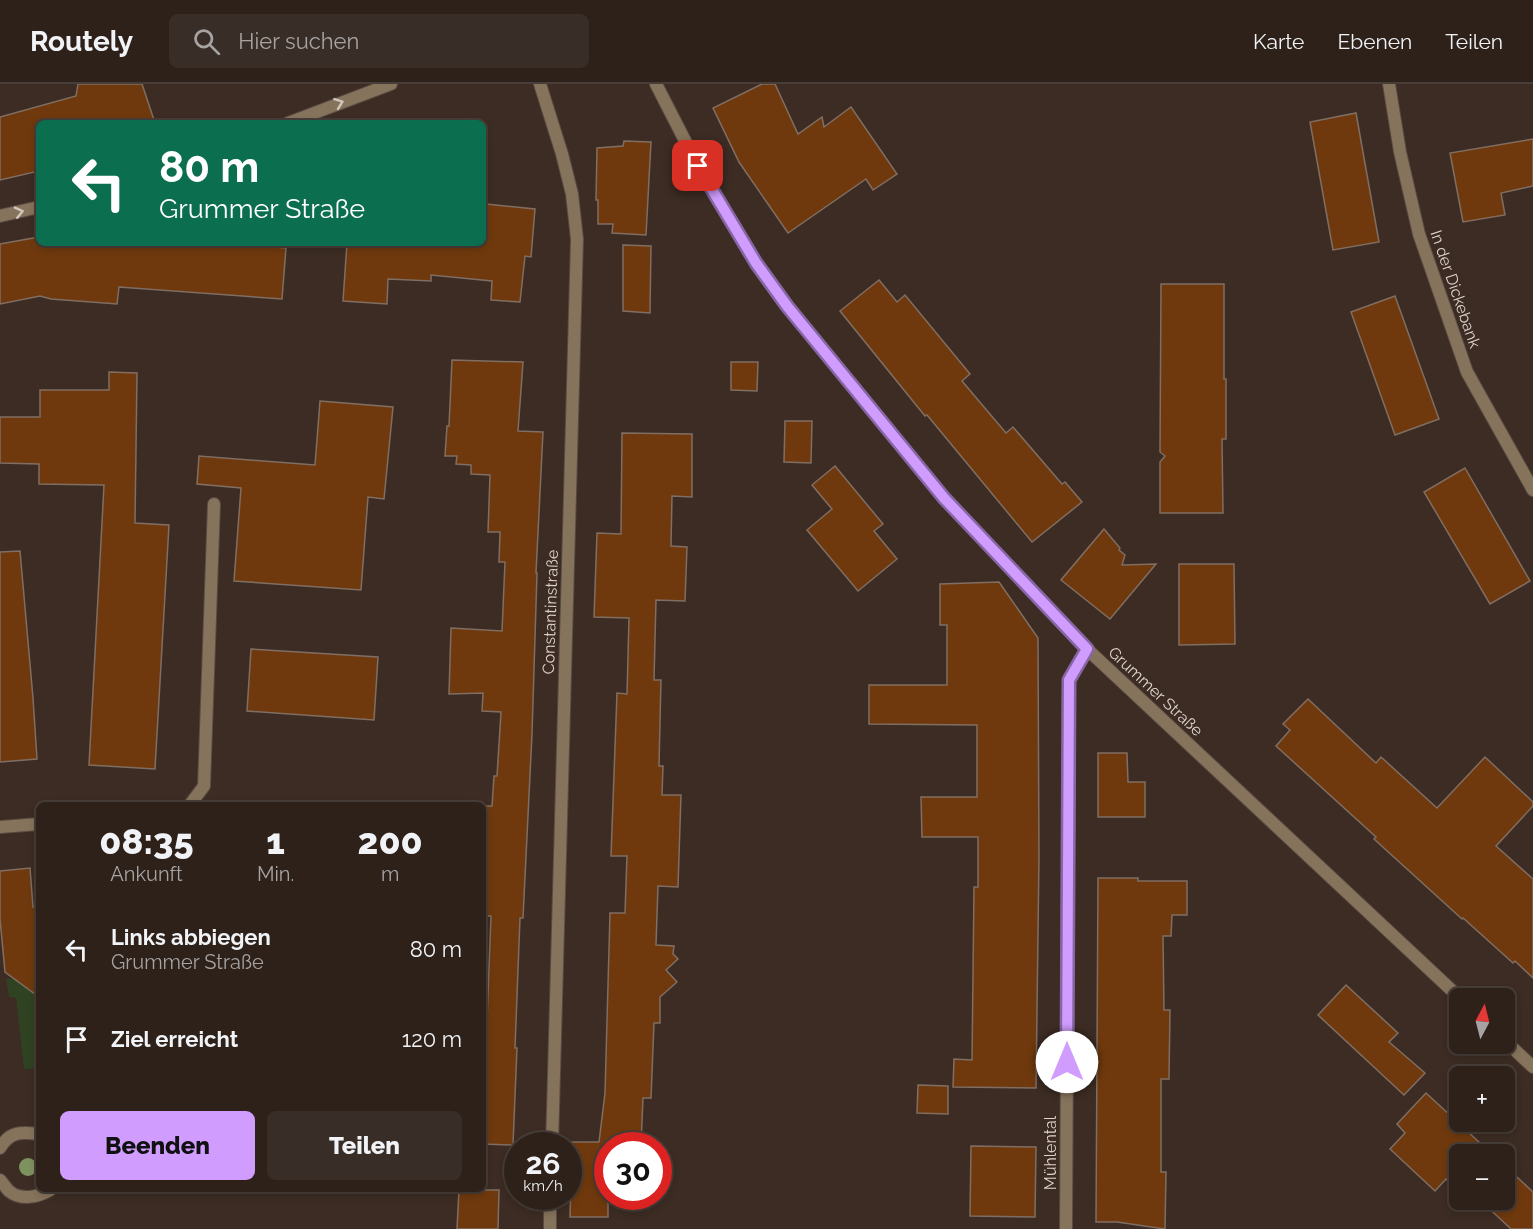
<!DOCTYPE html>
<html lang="de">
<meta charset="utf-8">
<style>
:root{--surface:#2d211a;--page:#392e27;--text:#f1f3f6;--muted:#a7a3a2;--line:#483e39;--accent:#d09dff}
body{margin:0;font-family:Raleway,sans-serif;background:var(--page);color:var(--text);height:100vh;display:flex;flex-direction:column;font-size:22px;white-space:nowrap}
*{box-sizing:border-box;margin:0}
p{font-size:20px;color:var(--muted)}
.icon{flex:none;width:33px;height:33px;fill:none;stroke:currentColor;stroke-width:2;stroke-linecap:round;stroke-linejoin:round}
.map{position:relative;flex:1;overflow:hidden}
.panel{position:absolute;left:36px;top:718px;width:450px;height:390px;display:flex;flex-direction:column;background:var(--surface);border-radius:9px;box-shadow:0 3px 9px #0003,0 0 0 2px var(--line)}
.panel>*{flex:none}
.banner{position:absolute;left:36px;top:36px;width:450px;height:126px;border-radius:9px;box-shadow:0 3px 9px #0003,0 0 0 2px var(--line);background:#0b6e4f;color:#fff;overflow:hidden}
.needle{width:39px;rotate:7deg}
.tools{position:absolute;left:1449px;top:904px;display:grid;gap:12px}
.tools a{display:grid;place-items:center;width:66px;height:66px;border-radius:9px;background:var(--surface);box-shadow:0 3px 9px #0003,0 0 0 2px var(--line);font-size:30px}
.speed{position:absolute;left:504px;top:1048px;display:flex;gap:12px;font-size:30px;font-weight:700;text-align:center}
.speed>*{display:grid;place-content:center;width:78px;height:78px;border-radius:50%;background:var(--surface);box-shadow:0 3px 9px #0003,0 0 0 2px var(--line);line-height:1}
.speed small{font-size:15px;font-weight:400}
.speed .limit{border:9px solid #d22;background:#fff;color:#111}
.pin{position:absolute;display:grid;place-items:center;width:51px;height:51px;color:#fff;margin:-26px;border-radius:12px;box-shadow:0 3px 9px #0006}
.me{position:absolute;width:66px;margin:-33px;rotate:0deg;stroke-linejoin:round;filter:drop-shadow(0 0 4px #0008)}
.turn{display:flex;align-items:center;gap:21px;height:126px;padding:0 24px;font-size:27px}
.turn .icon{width:78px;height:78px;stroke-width:2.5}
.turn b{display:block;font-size:42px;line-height:51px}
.eta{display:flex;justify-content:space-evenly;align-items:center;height:102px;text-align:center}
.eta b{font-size:36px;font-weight:800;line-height:42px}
.button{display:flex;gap:12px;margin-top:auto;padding:12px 24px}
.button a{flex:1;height:69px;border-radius:9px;background:var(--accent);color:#111;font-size:24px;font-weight:800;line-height:69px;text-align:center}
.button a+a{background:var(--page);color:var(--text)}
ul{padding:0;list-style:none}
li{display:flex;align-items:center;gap:18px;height:90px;padding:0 24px}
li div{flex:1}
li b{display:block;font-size:22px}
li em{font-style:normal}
header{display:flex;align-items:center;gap:36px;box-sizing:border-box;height:84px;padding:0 30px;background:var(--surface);border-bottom:2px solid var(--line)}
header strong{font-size:28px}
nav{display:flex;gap:33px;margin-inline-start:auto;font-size:21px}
.search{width:420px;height:54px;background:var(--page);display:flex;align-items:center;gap:15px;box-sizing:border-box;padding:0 21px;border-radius:9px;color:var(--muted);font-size:22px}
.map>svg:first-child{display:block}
.green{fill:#2f4221}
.building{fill:#6f390d;stroke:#806e63;stroke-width:1.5}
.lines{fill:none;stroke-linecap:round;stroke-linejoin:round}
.lane-casing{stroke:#594a42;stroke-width:14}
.street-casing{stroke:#594a42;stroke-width:14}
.lane{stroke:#86735c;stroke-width:12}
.street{stroke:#86735c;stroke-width:12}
.tree{fill:#7e9260}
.oneway{stroke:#d1c5bc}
.route-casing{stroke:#8766a6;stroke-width:15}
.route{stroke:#d09dff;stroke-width:10}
.labels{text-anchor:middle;stroke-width:6;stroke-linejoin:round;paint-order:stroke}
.street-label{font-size:16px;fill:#ded3cd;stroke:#3c2c23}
</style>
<header>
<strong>Routely</strong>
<div class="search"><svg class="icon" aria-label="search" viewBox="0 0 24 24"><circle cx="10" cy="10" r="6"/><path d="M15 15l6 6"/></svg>Hier suchen</div>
<nav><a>Karte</a><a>Ebenen</a><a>Teilen</a></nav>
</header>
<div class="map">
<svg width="1533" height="1145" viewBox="0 0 1533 1145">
<rect width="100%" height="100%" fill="#3c2c23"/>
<path class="green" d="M 19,894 L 21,900 L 39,913 L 39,984 L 24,985 L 16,914 L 9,913 L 6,895 Z"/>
<g class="building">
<path d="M 78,0 L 142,0 L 155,39 L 39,39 L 39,87 L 0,96 L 0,33 L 76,12 Z"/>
<path d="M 762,0 L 775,0 L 798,50 L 822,33 L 824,43 L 851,23 L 897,90 L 873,106 L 866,95 L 788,149 L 739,78 L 713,24 Z"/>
<path d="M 1356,29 L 1379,158 L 1333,166 L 1310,38 Z"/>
<path d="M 1533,55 L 1533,102 L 1501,109 L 1505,131 L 1463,138 L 1450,69 Z"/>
<path d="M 624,57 L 651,58 L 646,151 L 612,149 L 613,140 L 598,140 L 598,116 L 596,116 L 597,64 L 623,62 Z"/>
<path d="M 486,120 L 535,125 L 531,173 L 525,172 L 520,218 L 491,216 L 492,197 L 431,191 L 431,197 L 388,195 L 387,220 L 343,217 L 347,159 L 466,159 L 482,161 Z"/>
<path d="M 39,153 L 39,159 L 231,159 L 286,164 L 282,215 L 119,203 L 117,220 L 51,215 L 40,212 L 0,220 L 0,160 Z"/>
<path d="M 623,161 L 651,162 L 650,229 L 623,227 Z"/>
<path d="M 879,196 L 897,218 L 905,211 L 970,290 L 962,297 L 1006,349 L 1013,343 L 1062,400 L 1065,398 L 1082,418 L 1032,458 L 927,331 L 925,332 L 840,227 Z"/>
<path d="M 1161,200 L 1224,200 L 1224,295 L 1226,295 L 1226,355 L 1222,355 L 1223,429 L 1160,429 L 1160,378 L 1165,372 L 1160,368 Z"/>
<path d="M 1395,212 L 1439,335 L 1395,351 L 1351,228 Z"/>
<path d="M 452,276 L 523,278 L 518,347 L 543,348 L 536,489 L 537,489 L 532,650 L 523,834 L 520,834 L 515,964 L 517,964 L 513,1061 L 483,1060 L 483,962 L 486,962 L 491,832 L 483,832 L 483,722 L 492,722 L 494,692 L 497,692 L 501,628 L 482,627 L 483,609 L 449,610 L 451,544 L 502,547 L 505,478 L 499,478 L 500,448 L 488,448 L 490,391 L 471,390 L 471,381 L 456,380 L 457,372 L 445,372 L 447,342 L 449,342 Z"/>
<path d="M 731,278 L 758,278 L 757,307 L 731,306 Z"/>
<path d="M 109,288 L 137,289 L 135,439 L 169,441 L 155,685 L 89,681 L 104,401 L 39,400 L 39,380 L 0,379 L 0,333 L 40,333 L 40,306 L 109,306 Z"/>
<path d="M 320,317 L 393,323 L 384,415 L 368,413 L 361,506 L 234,497 L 241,404 L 197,400 L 199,372 L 315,381 Z"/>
<path d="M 785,337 L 812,337 L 811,379 L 784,378 Z"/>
<path d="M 622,349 L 692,350 L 692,413 L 672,412 L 671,462 L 687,463 L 685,517 L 656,516 L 654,596 L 661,596 L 659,682 L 663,682 L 662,711 L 681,711 L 678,803 L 658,802 L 656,861 L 674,862 L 673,870 L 678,875 L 666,886 L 677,898 L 660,913 L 660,939 L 654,939 L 651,1014 L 643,1014 L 641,1061 L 608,1060 L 608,1133 L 570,1133 L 572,1058 L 599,1058 L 605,1009 L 610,829 L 625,829 L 627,772 L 611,772 L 617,609 L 627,610 L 629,534 L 594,533 L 597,449 L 621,450 Z"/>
<path d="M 835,382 L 883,440 L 874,447 L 897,475 L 858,507 L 807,446 L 832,425 L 812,401 Z"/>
<path d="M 1465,384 L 1530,497 L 1490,520 L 1424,408 Z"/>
<path d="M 1104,445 L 1120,464 L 1119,466 L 1125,471 L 1122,481 L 1156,480 L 1110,535 L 1061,496 Z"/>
<path d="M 20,467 L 33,614 L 37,675 L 0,678 L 0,468 Z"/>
<path d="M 1179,480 L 1234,480 L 1235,560 L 1179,561 Z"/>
<path d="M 999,498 L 1038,554 L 1039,774 L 1036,1004 L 953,1003 L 954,975 L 972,976 L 974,803 L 978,803 L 978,753 L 922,753 L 921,713 L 977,713 L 977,641 L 869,640 L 869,601 L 947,601 L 947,541 L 940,541 L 940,500 Z"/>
<path d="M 251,565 L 378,573 L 374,636 L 247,627 Z"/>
<path d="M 1308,615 L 1376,679 L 1381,673 L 1437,724 L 1485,673 L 1533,718 L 1533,722 L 1496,762 L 1533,795 L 1533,894 L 1515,877 L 1513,879 L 1463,834 L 1462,835 L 1374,755 L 1376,753 L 1276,662 L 1290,646 L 1283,640 Z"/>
<path d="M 1098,669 L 1127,669 L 1128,698 L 1145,698 L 1145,733 L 1098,733 Z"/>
<path d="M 30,784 L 33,823 L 39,822 L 39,913 L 5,888 L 0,835 L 0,787 Z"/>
<path d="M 1098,794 L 1138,794 L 1138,797 L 1187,797 L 1187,831 L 1172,831 L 1171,852 L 1163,852 L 1164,926 L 1170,926 L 1169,995 L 1161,995 L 1161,1088 L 1166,1088 L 1165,1145 L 1117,1138 L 1096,1138 Z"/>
<path d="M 1346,901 L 1398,949 L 1389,958 L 1425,989 L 1404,1011 L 1318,931 Z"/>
<path d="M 918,1001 L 948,1002 L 948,1030 L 917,1029 Z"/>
<path d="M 1426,1009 L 1493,1071 L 1460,1071 L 1460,1102 L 1457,1105 L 1446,1095 L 1435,1107 L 1390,1065 L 1405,1049 L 1397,1040 Z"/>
<path d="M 971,1062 L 1036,1063 L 1035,1133 L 970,1132 Z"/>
<path d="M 1504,1081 L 1533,1108 L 1533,1145 L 1511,1145 L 1480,1116 L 1504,1116 Z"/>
<path d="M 459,1106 L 499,1106 L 498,1145 L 457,1145 Z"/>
</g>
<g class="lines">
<defs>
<path id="lane" d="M 189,722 L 204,702 L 214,420"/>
<g id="street">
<path d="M 540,0 L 562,70 L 572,110 L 577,155 L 552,1062"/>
<path d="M 656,0 L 698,82 L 756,179 L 787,222 L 944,414 L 1087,565 L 1461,915"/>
<path d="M 1389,0 L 1400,68 L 1419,150 L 1467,288 L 1533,406"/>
<path d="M 288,39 L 391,0"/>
<path d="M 0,132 L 39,123"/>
<path d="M 0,743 L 39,740"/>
<path d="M 1504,956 L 1533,983"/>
<path d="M 0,1064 C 10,1047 21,1048 39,1050"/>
<path d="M 0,1096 C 3,1099 6,1104 9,1107 C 21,1117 38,1113 50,1106"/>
<path d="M 550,1145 L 550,1113"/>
<path d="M 1066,1145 L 1069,596 L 1087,565"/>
</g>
</defs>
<use href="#lane" class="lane-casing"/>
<use href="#street" class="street-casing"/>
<use href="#lane" class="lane"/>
<use href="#street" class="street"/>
</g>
<circle class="tree" cx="28" cy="1083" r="9"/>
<defs><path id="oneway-chevron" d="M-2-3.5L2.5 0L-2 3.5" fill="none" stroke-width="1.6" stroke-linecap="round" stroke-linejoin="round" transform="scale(1.5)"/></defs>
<g class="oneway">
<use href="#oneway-chevron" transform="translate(339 19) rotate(-20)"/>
<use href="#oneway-chevron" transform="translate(19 128) rotate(-13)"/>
</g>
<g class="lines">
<defs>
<path id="route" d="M 698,82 L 756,179 L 787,222 L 944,414 L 1087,565 L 1069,596 L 1067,978"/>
</defs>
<use href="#route" class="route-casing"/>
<use href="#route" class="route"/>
</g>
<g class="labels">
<g class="street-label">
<text transform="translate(1456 205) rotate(71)" y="6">In der Dickebank</text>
<text transform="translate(550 528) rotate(-88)" y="6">Constantinstraße</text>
<text transform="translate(1156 607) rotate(43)" y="6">Grummer Straße</text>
<text transform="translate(1050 1069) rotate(-90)" y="6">Mühlental</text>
</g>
</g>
</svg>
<div class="tools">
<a><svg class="needle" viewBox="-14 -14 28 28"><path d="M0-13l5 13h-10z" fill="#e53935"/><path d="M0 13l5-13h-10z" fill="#a7a3a2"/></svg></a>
<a>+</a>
<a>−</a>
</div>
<div class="speed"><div>26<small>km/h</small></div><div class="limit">30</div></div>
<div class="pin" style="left:698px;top:82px;background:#d93025"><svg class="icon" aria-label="arrive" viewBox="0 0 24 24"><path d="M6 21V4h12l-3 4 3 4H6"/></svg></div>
<svg class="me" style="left:1067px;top:978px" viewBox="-20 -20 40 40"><circle r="19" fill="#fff"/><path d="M0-13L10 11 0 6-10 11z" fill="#d09dff"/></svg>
<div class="banner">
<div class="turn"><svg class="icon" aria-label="left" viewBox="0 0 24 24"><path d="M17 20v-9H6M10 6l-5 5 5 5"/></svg><div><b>80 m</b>Grummer Straße</div></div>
</div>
<section class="panel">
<div class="eta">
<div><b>08:35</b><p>Ankunft</p></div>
<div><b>1</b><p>Min.</p></div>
<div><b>200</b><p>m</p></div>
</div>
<ul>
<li><svg class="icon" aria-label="left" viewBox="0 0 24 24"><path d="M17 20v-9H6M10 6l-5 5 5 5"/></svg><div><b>Links abbiegen</b><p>Grummer Straße</p></div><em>80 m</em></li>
<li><svg class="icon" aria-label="arrive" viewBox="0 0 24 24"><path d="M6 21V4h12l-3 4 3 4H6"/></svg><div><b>Ziel erreicht</b></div><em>120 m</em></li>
</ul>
<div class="button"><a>Beenden</a><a>Teilen</a></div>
</section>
</div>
